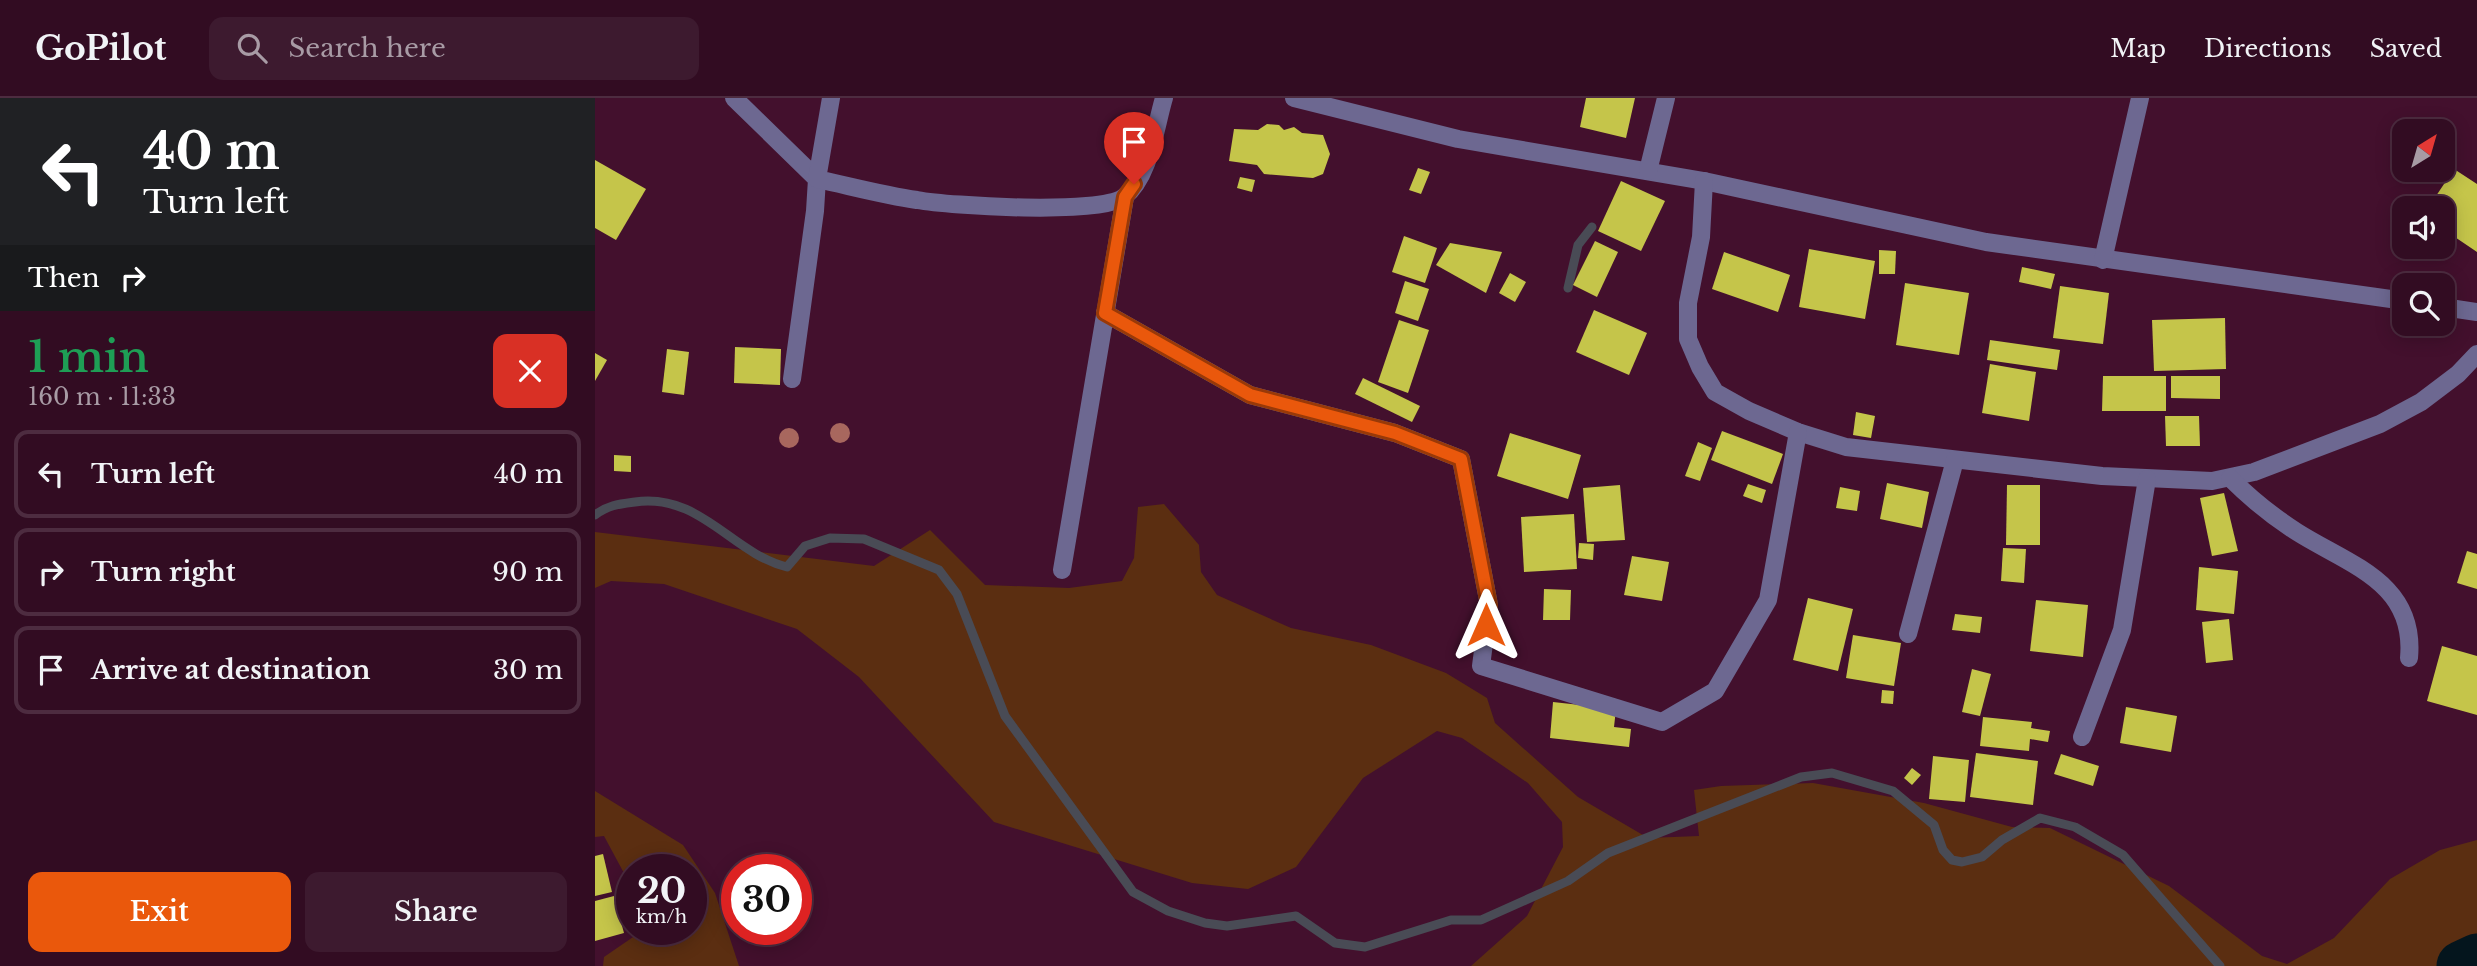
<!DOCTYPE html>
<meta charset="utf-8">
<style>
:root{--surface:#320c22;--page:#3d1a2f;--text:#f1f3f6;--muted:#a89ba5;--line:#4d2c40;--accent:#ea580c}
body{margin:0;font-family:"Libre Baskerville",serif;background:var(--page);color:var(--text);height:100vh;display:flex;flex-direction:column;font-size:26px;white-space:nowrap}
*{box-sizing:border-box;margin:0}
p{font-size:23px;color:var(--muted)}
.icon{flex:none;width:38px;height:38px;fill:none;stroke:currentColor;stroke-width:2;stroke-linecap:round;stroke-linejoin:round}
.map{position:relative;flex:1;overflow:hidden}
.side{display:flex;flex-direction:column;background:var(--surface);width:595px}
.side>*{flex:none}
.hud{background:#202124;color:#fff;overflow:hidden}
.needle{width:46px;rotate:37deg}
.controls{position:absolute;left:1797px;top:21px;display:grid;gap:14px}
.controls a{display:grid;place-items:center;width:63px;height:63px;border-radius:14px;background:var(--surface);box-shadow:0 4px 18px #0003,0 0 0 2px var(--line);font-size:35px}
.speed{position:absolute;left:21px;top:756px;display:flex;gap:14px;font-size:35px;font-weight:700;text-align:center}
.speed>*{display:grid;place-content:center;width:91px;height:91px;border-radius:50%;background:var(--surface);box-shadow:0 4px 18px #0003,0 0 0 2px var(--line);line-height:1}
.speed small{font-size:18px;font-weight:400}
.speed .limit{border:10px solid #d22;background:#fff;color:#111}
.pin{position:absolute;display:grid;place-items:center;width:60px;height:60px;color:#fff;margin:-72px -30px;border-radius:50% 50% 50% 0;rotate:-45deg;box-shadow:0 0 7px #0007}
.pin .icon{rotate:45deg}
.me{position:absolute;width:77px;margin:-38px;rotate:0deg;stroke-linejoin:round;filter:drop-shadow(0 0 5px #0008)}
.turn{display:flex;align-items:center;gap:24px;height:147px;padding:0 28px;font-size:32px}
.turn .icon{width:91px;height:91px;stroke-width:2.5}
.turn b{display:block;font-size:49px;line-height:60px}
.then{display:flex;align-items:center;height:66px;padding:0 28px;background:#0003;gap:14px;font-size:26px}
.round{display:grid;place-items:center;flex:none;width:74px;height:74px;border-radius:14px;background:var(--page)}
.headline{display:flex;align-items:center;justify-content:space-between;height:119px;padding:0 28px}
h1{font-size:42px;font-weight:600;line-height:52px;color:#1e9e55}
.button{display:flex;gap:14px;margin-top:auto;padding:14px 28px}
.button a{flex:1;height:80px;border-radius:14px;background:var(--accent);color:#fff;font-size:28px;font-weight:600;line-height:80px;text-align:center}
.button a+a{background:var(--page);color:var(--text)}
ul{padding:0;list-style:none}
li{display:flex;align-items:center;gap:21px;height:88px;margin:0 14px 10px;padding:0 14px;border:4px solid var(--line);border-radius:14px}
li div{flex:1}
li b{display:block;font-size:26px}
li em{font-style:normal}
header{display:flex;align-items:center;gap:42px;box-sizing:border-box;height:98px;padding:0 35px;background:var(--surface);border-bottom:2px solid var(--line)}
header strong{font-size:33px}
nav{display:flex;gap:38px;margin-inline-start:auto;font-size:24px}
.search{width:490px;height:63px;background:var(--page);display:flex;align-items:center;gap:18px;box-sizing:border-box;padding:0 24px;border-radius:14px;color:var(--muted);font-size:26px}
main{display:flex;flex:1;min-height:0}
.map>svg:first-child{display:block}
.green{fill:#5b2e11}
.lines{fill:none;stroke-linecap:round;stroke-linejoin:round}
.stream{stroke:#494b55;stroke-width:9}
.river{stroke:#04151d;stroke-width:51}
.building{fill:#c5c54a}
.minor{stroke:#6d6891;stroke-width:18}
.tree{fill:#a8675e}
.route-casing{stroke:#983908;stroke-width:18}
.route{stroke:#ea580c;stroke-width:12}
</style>
<header>
<strong>GoPilot</strong>
<div class="search"><svg class="icon" aria-label="search" viewBox="0 0 24 24"><circle cx="10" cy="10" r="6"/><path d="M15 15l6 6"/></svg>Search here</div>
<nav><a>Map</a><a>Directions</a><a>Saved</a></nav>
</header>
<main>
<section class="side">
<div class="hud">
<div class="turn"><svg class="icon" aria-label="left" viewBox="0 0 24 24"><path d="M17 20v-9H6M10 6l-5 5 5 5"/></svg><div><b>40 m</b>Turn left</div></div>
<div class="then">Then<svg class="icon" aria-label="right" viewBox="0 0 24 24"><path d="M7 20v-9h11M14 6l5 5-5 5"/></svg></div>
</div>
<div class="headline"><div><h1>1 min</h1><p>160 m · 11:33</p></div><a class="round" style="background:#d93025;color:#fff"><svg class="icon" aria-label="close" viewBox="0 0 24 24"><path d="M6 6l12 12M18 6L6 18"/></svg></a></div>
<ul>
<li><svg class="icon" aria-label="left" viewBox="0 0 24 24"><path d="M17 20v-9H6M10 6l-5 5 5 5"/></svg><div><b>Turn left</b></div><em>40 m</em></li>
<li><svg class="icon" aria-label="right" viewBox="0 0 24 24"><path d="M7 20v-9h11M14 6l5 5-5 5"/></svg><div><b>Turn right</b></div><em>90 m</em></li>
<li><svg class="icon" aria-label="arrive" viewBox="0 0 24 24"><path d="M6 21V4h12l-3 4 3 4H6"/></svg><div><b>Arrive at destination</b></div><em>30 m</em></li>
</ul>
<div class="button"><a>Exit</a><a>Share</a></div>
</section>
<div class="map">
<svg width="1882" height="868" viewBox="0 0 1882 868">
<rect width="100%" height="100%" fill="#43102d"/>
<g class="green">
<path d="M 569,406 L 604,447 L 606,474 L 622,497 L 696,530 L 776,547 L 851,575 L 892,600 L 900,625 L 983,699 L 1053,740 L 1104,738 L 1099,692 L 1126,688 L 1218,685 L 1329,705 L 1417,729 L 1455,730 L 1574,788 L 1667,858 L 1692,866 L 1739,840 L 1795,781 L 1845,752 L 1882,742 L 1882,868 L 876,868 L 932,818 L 968,749 L 967,724 L 933,685 L 867,640 L 842,633 L 768,680 L 701,769 L 653,791 L 597,785 L 399,724 L 264,579 L 202,531 L 69,486 L 16,483 L 0,490 L 0,434 L 279,468 L 335,432 L 390,487 L 474,490 L 527,483 L 539,460 L 543,409 Z"/>
<path d="M 0,693 L 88,747 L 120,795 L 144,868 L 8,868 L 9,859 L 41,837 L 41,831 L 96,831 L 96,772 L 37,772 L 37,790 L 9,738 L 0,739 Z"/>
</g>
<g class="lines">
<g class="stream">
<path d="M 973,190 L 983,147 L 997,129"/>
<path d="M 0,417 C 13,407 24,406 40,404 C 106,395 136,455 192,469 L 210,448 L 235,440 L 269,441 L 344,472 L 362,496 L 410,618 L 538,794 L 573,813 L 610,825 L 632,828 L 701,818 L 740,845 L 770,849 L 856,822 L 886,822 L 973,783 L 1013,755 L 1206,679 L 1237,675 L 1298,693 L 1339,727 L 1348,752 L 1357,762 L 1367,764 L 1387,759 L 1407,742 L 1445,720 L 1480,729 L 1528,757 L 1625,868"/>
</g>
<path class="river" d="M 1867,868 L 1882,861"/>
</g>
<g class="building">
<path d="M 991,0 L 1040,0 L 1031,40 L 985,29 Z"/>
<path d="M 672,26 L 684,27 L 689,32 L 699,29 L 707,35 L 728,37 L 735,56 L 728,76 L 718,80 L 669,76 L 662,67 L 634,63 L 639,31 L 663,32 Z"/>
<path d="M 0,62 L 51,91 L 21,142 L 0,130 Z"/>
<path d="M 823,70 L 835,74 L 826,96 L 814,92 Z"/>
<path d="M 1859,71 L 1882,86 L 1882,154 L 1848,131 L 1848,110 L 1833,110 Z"/>
<path d="M 645,79 L 660,82 L 657,94 L 642,90 Z"/>
<path d="M 1026,83 L 1070,103 L 1046,153 L 1003,133 Z"/>
<path d="M 809,138 L 842,150 L 830,185 L 797,174 Z"/>
<path d="M 1000,143 L 1023,154 L 1002,199 L 978,187 Z"/>
<path d="M 855,145 L 907,154 L 891,195 L 841,167 Z"/>
<path d="M 1214,151 L 1280,163 L 1270,221 L 1204,209 Z"/>
<path d="M 1284,152 L 1301,153 L 1300,176 L 1284,176 Z"/>
<path d="M 1129,154 L 1195,177 L 1183,214 L 1117,191 Z"/>
<path d="M 1427,169 L 1460,176 L 1456,191 L 1424,184 Z"/>
<path d="M 915,175 L 931,184 L 920,204 L 904,195 Z"/>
<path d="M 810,183 L 834,191 L 823,223 L 800,215 Z"/>
<path d="M 1310,185 L 1374,195 L 1364,257 L 1301,247 Z"/>
<path d="M 1465,188 L 1514,195 L 1508,246 L 1458,240 Z"/>
<path d="M 999,212 L 1052,235 L 1034,277 L 981,254 Z"/>
<path d="M 1630,220 L 1631,271 L 1559,273 L 1557,222 Z"/>
<path d="M 804,222 L 834,232 L 813,295 L 783,284 Z"/>
<path d="M 1395,242 L 1465,252 L 1462,272 L 1392,262 Z"/>
<path d="M 140,249 L 186,251 L 185,287 L 139,285 Z"/>
<path d="M 72,251 L 94,254 L 89,297 L 67,294 Z"/>
<path d="M 0,255 L 12,262 L 0,283 Z"/>
<path d="M 1395,266 L 1441,274 L 1434,323 L 1387,315 Z"/>
<path d="M 1508,278 L 1571,278 L 1571,313 L 1507,313 Z"/>
<path d="M 1576,278 L 1625,278 L 1625,301 L 1576,300 Z"/>
<path d="M 768,280 L 825,308 L 817,324 L 760,296 Z"/>
<path d="M 1261,314 L 1280,318 L 1276,340 L 1258,337 Z"/>
<path d="M 1570,318 L 1604,318 L 1605,348 L 1571,348 Z"/>
<path d="M 1127,333 L 1188,356 L 1177,386 L 1116,362 Z"/>
<path d="M 915,335 L 986,357 L 973,401 L 902,378 Z"/>
<path d="M 1103,344 L 1117,350 L 1105,383 L 1090,378 Z"/>
<path d="M 19,357 L 36,358 L 36,374 L 19,373 Z"/>
<path d="M 1292,385 L 1334,394 L 1327,430 L 1285,421 Z"/>
<path d="M 1153,386 L 1171,392 L 1167,405 L 1148,398 Z"/>
<path d="M 1025,387 L 1030,442 L 992,444 L 988,390 Z"/>
<path d="M 1412,387 L 1445,387 L 1445,447 L 1411,447 Z"/>
<path d="M 1245,389 L 1265,393 L 1262,413 L 1241,410 Z"/>
<path d="M 1629,395 L 1643,453 L 1617,458 L 1605,400 Z"/>
<path d="M 979,416 L 982,471 L 929,474 L 926,419 Z"/>
<path d="M 984,445 L 999,446 L 998,462 L 983,460 Z"/>
<path d="M 1408,450 L 1431,451 L 1429,485 L 1406,483 Z"/>
<path d="M 1872,453 L 1882,456 L 1882,491 L 1862,485 Z"/>
<path d="M 1037,458 L 1074,464 L 1067,503 L 1029,497 Z"/>
<path d="M 1604,469 L 1643,473 L 1639,516 L 1601,512 Z"/>
<path d="M 949,491 L 976,492 L 975,522 L 948,522 Z"/>
<path d="M 1213,500 L 1258,511 L 1243,573 L 1198,562 Z"/>
<path d="M 1441,502 L 1493,507 L 1488,559 L 1435,553 Z"/>
<path d="M 1360,516 L 1387,519 L 1385,535 L 1357,532 Z"/>
<path d="M 1634,521 L 1638,562 L 1611,565 L 1607,524 Z"/>
<path d="M 1258,537 L 1306,545 L 1299,588 L 1251,580 Z"/>
<path d="M 1847,548 L 1882,558 L 1882,617 L 1832,603 Z"/>
<path d="M 1377,571 L 1396,576 L 1385,618 L 1367,614 Z"/>
<path d="M 1287,592 L 1299,593 L 1298,606 L 1286,605 Z"/>
<path d="M 958,604 L 1021,611 L 1019,629 L 1036,631 L 1034,649 L 955,640 Z"/>
<path d="M 1531,609 L 1582,618 L 1576,654 L 1525,645 Z"/>
<path d="M 1388,619 L 1437,624 L 1436,630 L 1455,633 L 1453,644 L 1435,641 L 1434,653 L 1385,648 Z"/>
<path d="M 1381,655 L 1443,663 L 1438,707 L 1375,699 Z"/>
<path d="M 1466,656 L 1504,668 L 1498,688 L 1459,676 Z"/>
<path d="M 1338,658 L 1374,662 L 1370,704 L 1334,701 Z"/>
<path d="M 1317,670 L 1326,677 L 1317,687 L 1309,680 Z"/>
<path d="M 8,756 L 17,794 L 0,798 L 0,758 Z"/>
<path d="M 19,798 L 29,835 L 0,843 L 0,803 Z"/>
</g>
<g class="lines">
<g class="minor">
<path d="M 139,0 L 222,81 L 220,113 L 197,281"/>
<path d="M 236,0 L 222,81 C 255,88 288,97 322,102 C 355,108 506,117 529,99 C 555,78 560,30 569,0"/>
<path d="M 699,0 L 863,41 L 1109,83 L 1391,144 L 1810,203"/>
<path d="M 1053,73 L 1071,0"/>
<path d="M 1109,83 L 1106,139 L 1093,205 L 1093,241 L 1105,269 L 1120,294 L 1154,313 L 1203,334 L 1251,349 L 1507,378 L 1617,383 L 1659,374 L 1785,326 L 1826,304 L 1863,276 L 1882,256"/>
<path d="M 1508,162 L 1545,0"/>
<path d="M 1848,209 L 1882,214"/>
<path d="M 510,215 L 655,297 L 800,335 L 866,361 L 894,507 L 886,568 L 1067,624 L 1120,593 L 1173,502 L 1203,334"/>
<path d="M 1635,380 C 1656,401 1677,418 1702,434 C 1754,467 1821,484 1814,560"/>
<path d="M 467,472 L 530,99"/>
<path d="M 1313,536 L 1360,362"/>
<path d="M 1487,639 L 1527,532 L 1552,381"/>
</g>
</g>
<g class="tree">
<circle cx="245" cy="335" r="10"/>
<circle cx="194" cy="340" r="10"/>
</g>
<g class="lines">
<defs>
<path id="route" d="M 539,86 L 530,99 L 510,215 L 655,297 L 800,335 L 866,361 L 894,507 L 891,527"/>
</defs>
<use href="#route" class="route-casing"/>
<use href="#route" class="route"/>
</g>
</svg>
<div class="controls">
<a><svg class="needle" viewBox="-14 -14 28 28"><path d="M0-13l5 13h-10z" fill="#e53935"/><path d="M0 13l5-13h-10z" fill="#a89ba5"/></svg></a>
<a><svg class="icon" aria-label="sound" viewBox="0 0 24 24"><path d="M4 9h4l5-4v14l-5-4H4zM17 9q2 3 0 6"/></svg></a>
<a><svg class="icon" aria-label="search" viewBox="0 0 24 24"><circle cx="10" cy="10" r="6"/><path d="M15 15l6 6"/></svg></a>
</div>
<div class="speed"><div>20<small>km/h</small></div><div class="limit">30</div></div>
<div class="pin" style="left:539px;top:86px;background:#d93025"><svg class="icon" aria-label="arrive" viewBox="0 0 24 24"><path d="M6 21V4h12l-3 4 3 4H6"/></svg></div>
<svg class="me" style="left:891px;top:527px" viewBox="-20 -20 40 40"><path d="M0-17L14 15 0 8-14 15z" fill="#ea580c" stroke="#fff" stroke-width="4"/></svg>
</div>
</main>
